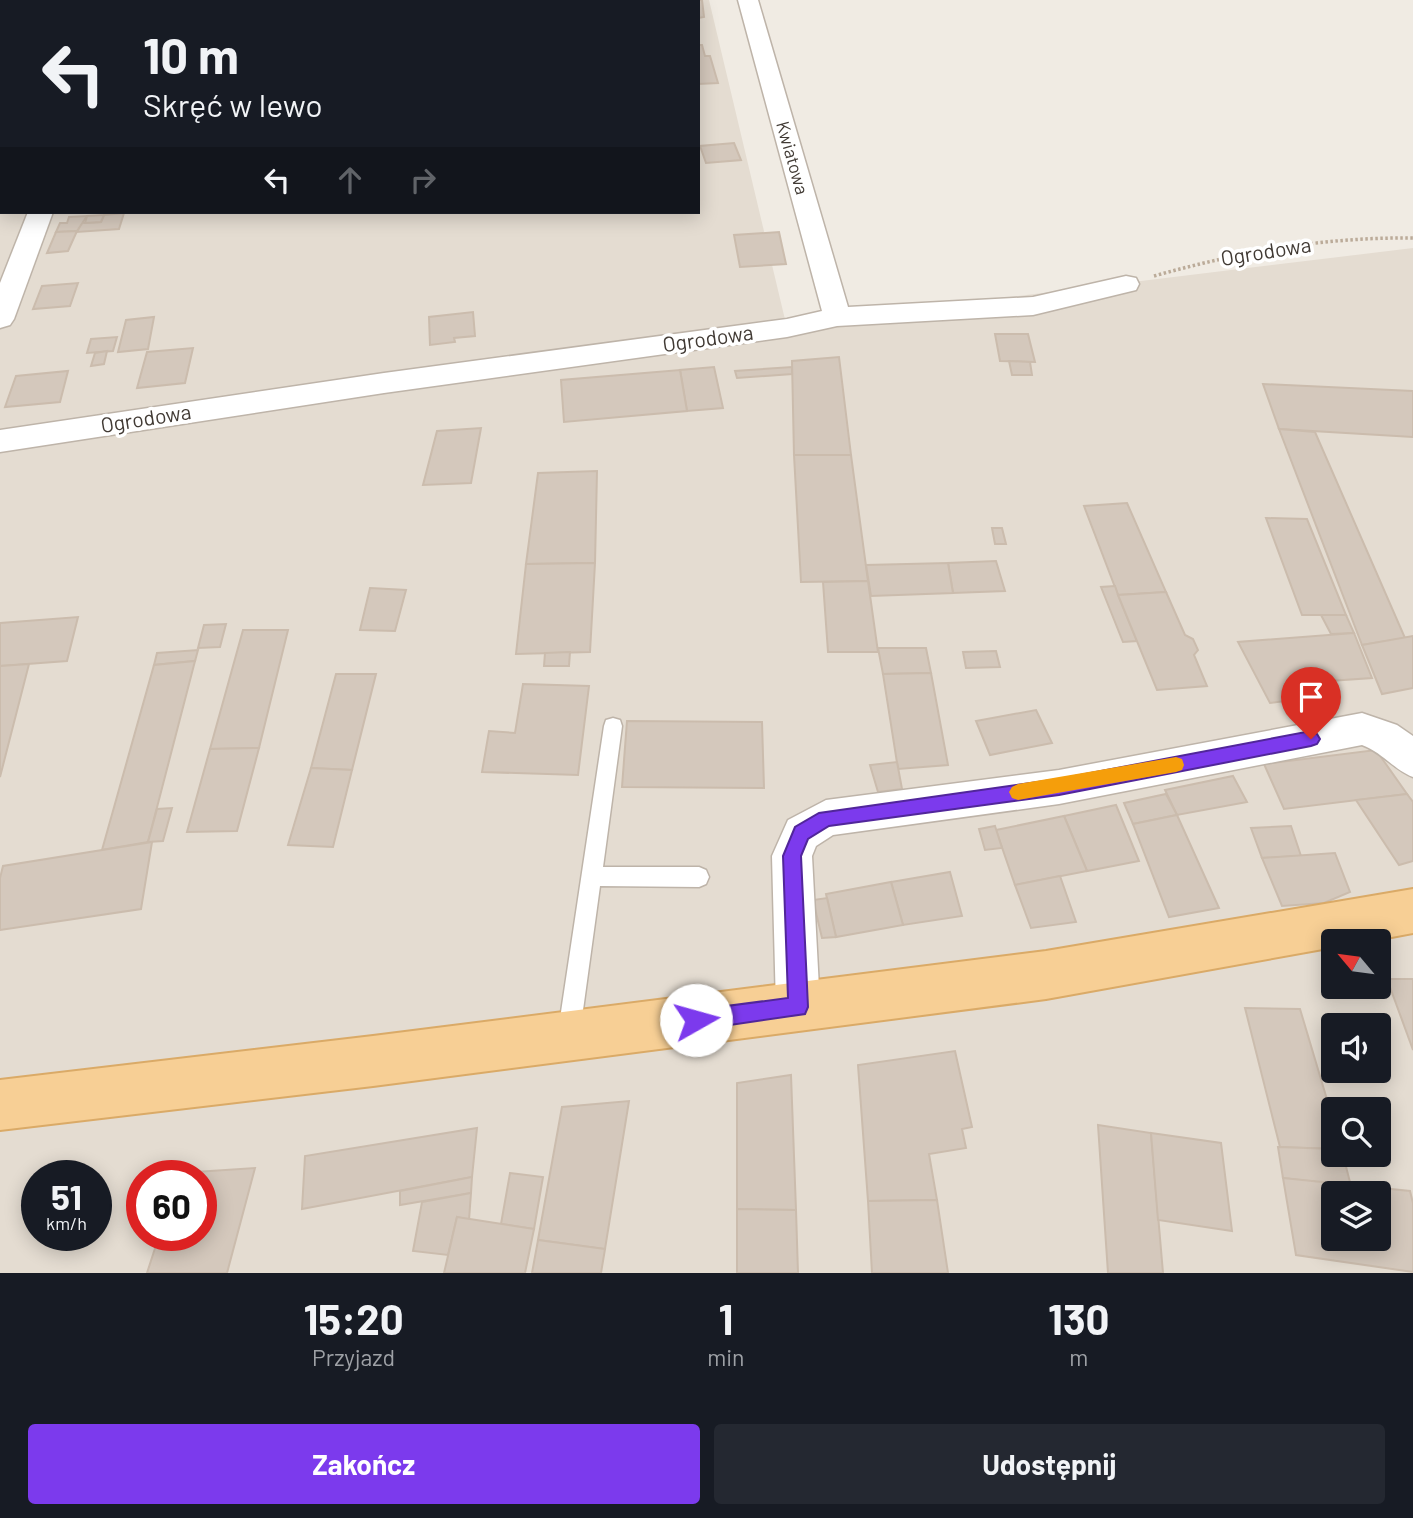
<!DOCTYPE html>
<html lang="pl">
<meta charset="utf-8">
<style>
:root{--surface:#171b24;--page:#242831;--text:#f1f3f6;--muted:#9ea1a6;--accent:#7c3aed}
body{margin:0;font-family:Barlow,sans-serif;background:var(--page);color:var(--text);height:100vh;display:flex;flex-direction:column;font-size:26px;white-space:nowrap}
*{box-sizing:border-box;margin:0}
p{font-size:23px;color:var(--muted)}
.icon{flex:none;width:38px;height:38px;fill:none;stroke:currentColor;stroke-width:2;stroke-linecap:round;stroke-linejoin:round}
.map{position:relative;height:1273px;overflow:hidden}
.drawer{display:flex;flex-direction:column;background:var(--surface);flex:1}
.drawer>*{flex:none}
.banner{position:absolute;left:0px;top:0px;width:700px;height:214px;box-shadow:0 4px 18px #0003;background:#171b24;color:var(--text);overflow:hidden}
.needle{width:46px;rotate:299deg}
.tools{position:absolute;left:1321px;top:929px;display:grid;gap:14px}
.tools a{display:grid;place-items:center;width:70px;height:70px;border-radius:7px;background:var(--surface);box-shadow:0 4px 18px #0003;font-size:35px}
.speed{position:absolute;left:21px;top:1160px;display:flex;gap:14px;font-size:35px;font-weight:700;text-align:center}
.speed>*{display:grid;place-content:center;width:91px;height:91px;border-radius:50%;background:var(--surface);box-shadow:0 4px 18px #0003;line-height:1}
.speed small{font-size:18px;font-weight:400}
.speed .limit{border:10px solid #d22;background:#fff;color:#111}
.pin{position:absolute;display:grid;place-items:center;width:60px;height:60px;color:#fff;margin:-72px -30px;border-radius:50% 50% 50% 0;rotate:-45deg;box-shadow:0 0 7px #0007}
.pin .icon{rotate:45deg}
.me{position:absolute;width:77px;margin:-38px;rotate:83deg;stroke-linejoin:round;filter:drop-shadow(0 0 5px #0008)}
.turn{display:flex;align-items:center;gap:24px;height:147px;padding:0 28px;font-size:32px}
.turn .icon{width:91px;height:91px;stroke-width:2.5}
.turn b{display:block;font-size:49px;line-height:60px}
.lanes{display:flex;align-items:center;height:66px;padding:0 28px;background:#0003;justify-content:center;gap:35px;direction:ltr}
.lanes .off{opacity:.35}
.eta{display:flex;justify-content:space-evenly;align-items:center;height:119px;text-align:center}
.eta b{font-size:42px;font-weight:700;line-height:49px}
.primary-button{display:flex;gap:14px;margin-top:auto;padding:14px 28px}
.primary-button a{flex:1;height:80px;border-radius:7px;background:var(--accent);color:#fff;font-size:28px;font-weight:700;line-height:80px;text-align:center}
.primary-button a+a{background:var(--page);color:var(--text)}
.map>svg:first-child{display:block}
.residential{fill:#e4dcd1;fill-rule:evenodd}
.building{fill:#d4c8bc;stroke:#cbbcad;stroke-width:2;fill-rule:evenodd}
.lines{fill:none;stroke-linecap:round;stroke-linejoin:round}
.service-casing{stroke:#beb4a9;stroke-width:3}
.minor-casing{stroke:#beb4a9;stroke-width:3}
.primary-casing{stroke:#daaa67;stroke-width:4}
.path{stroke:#bbab99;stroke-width:3.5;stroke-dasharray:2.5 2.5;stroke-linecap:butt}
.service{fill:#fff;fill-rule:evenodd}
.minor{fill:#fff;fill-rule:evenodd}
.primary{fill:#f7cf95;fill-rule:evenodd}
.route{fill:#7c3aed;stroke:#51269a;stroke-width:2}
.slow{fill:#f59e0b}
.labels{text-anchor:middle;stroke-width:7;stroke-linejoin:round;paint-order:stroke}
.far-street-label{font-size:18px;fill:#413a34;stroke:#fff}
.street-label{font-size:21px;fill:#413a34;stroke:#fff}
</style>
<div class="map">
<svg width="1413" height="1273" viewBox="0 0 1413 1273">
<rect width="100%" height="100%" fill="#f0ebe3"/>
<path class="residential" d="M 0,0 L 709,0 L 787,328 L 853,316 L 1413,248 L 1413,1273 L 0,1273 ZM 2,2 L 698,2 L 698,212 L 2,212 ZM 1334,942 L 1379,942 L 1379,987 L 1334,987 ZM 1334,1026 L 1379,1026 L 1379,1071 L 1334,1071 ZM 1334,1110 L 1379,1110 L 1379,1155 L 1334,1155 ZM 37,1176 L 96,1176 L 96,1236 L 37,1236 ZM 142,1176 L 201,1176 L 201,1236 L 142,1236 ZM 1334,1194 L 1379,1194 L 1379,1239 L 1334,1239 Z"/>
<g class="building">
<path d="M 668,0 L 702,0 L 704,17 L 698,18 L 698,2 Z"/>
<path d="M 698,45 L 702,45 L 705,56 L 710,56 L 718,83 L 698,84 Z"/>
<path d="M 734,143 L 741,160 L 706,163 L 700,146 Z"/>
<path d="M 124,213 L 119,229 L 77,232 L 81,223 L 101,222 L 104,215 Z"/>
<path d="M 104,215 L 101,222 L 85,223 L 87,216 Z"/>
<path d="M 87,216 L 77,231 L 56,232 L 60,223 L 67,223 L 69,217 Z"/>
<path d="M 77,231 L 68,251 L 47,253 L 56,232 Z"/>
<path d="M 779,232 L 786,264 L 740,267 L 734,235 Z"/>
<path d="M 78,283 L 70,306 L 33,309 L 42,286 Z"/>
<path d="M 473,312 L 475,336 L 454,338 L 455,342 L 430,345 L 429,317 Z"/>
<path d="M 154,317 L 148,349 L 118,352 L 126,320 Z"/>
<path d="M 995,334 L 1028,334 L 1035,362 L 1000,361 Z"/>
<path d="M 117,337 L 113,351 L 87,353 L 91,339 Z"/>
<path d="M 193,348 L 185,383 L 137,388 L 147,352 Z"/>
<path d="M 107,351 L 104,364 L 91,366 L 95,353 Z"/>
<path d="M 839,357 L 851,455 L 794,455 L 792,361 Z"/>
<path d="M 1009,361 L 1030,362 L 1032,375 L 1012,375 Z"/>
<path d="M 714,367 L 723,408 L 687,411 L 680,370 Z"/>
<path d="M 792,367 L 792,374 L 737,378 L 735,371 Z"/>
<path d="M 680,370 L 687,411 L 564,422 L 561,380 Z"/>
<path d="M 68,371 L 60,402 L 5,407 L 16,376 Z"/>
<path d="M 1263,384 L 1413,391 L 1413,437 L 1279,429 Z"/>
<path d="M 481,428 L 471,483 L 423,485 L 437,431 Z"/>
<path d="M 1279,429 L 1315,432 L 1405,638 L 1362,645 Z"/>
<path d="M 794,455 L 851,455 L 868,581 L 801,582 Z"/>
<path d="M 597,471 L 595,563 L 526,564 L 538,473 Z"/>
<path d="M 1127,503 L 1166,592 L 1118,595 L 1084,506 Z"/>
<path d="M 1266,518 L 1307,519 L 1346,615 L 1302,615 Z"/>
<path d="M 992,528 L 1002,528 L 1006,544 L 995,544 Z"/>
<path d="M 996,561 L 1005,591 L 953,593 L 948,563 Z"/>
<path d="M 595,563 L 590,652 L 516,654 L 526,564 Z"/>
<path d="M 948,563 L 953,593 L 871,596 L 866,565 Z"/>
<path d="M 868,581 L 878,652 L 828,652 L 823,582 Z"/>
<path d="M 1115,586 L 1118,595 L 1137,641 L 1123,642 L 1101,587 Z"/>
<path d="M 370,588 L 406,590 L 395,631 L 360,630 Z"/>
<path d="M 1166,592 L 1185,635 L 1193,639 L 1198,650 L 1194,655 L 1207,686 L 1157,690 L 1118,595 Z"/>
<path d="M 1321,615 L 1346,615 L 1354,633 L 1331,634 Z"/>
<path d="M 78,617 L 67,661 L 0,666 L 0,623 Z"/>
<path d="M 226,624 L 220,647 L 198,648 L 204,625 Z"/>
<path d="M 243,630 L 288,630 L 259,748 L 210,749 Z"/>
<path d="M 1354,633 L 1372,678 L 1285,684 L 1293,700 L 1270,703 L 1238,642 Z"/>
<path d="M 1413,636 L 1413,688 L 1382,694 L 1362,645 Z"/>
<path d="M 878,648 L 926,648 L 931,673 L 883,674 Z"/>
<path d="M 198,650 L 195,661 L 154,665 L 157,653 Z"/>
<path d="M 996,651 L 1000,667 L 966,668 L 963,652 Z"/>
<path d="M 570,652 L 569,666 L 544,666 L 545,653 Z"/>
<path d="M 195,661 L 148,842 L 102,850 L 154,665 Z"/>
<path d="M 29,664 L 0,777 L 0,666 Z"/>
<path d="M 931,673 L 948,765 L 898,769 L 883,674 Z"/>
<path d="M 336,674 L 376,674 L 352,770 L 311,768 Z"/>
<path d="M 523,684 L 589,686 L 578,775 L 482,772 L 489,731 L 515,733 Z"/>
<path d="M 1036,710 L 1052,743 L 990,755 L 976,721 Z"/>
<path d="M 627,721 L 762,722 L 764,788 L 622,787 Z"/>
<path d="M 259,748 L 237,831 L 187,832 L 210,749 Z"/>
<path d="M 1376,750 L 1407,794 L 1284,809 L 1264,764 Z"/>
<path d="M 897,762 L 902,789 L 878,792 L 870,765 Z"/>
<path d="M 311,768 L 352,770 L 333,847 L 288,845 Z"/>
<path d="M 1233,776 L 1247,802 L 1177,815 L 1165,790 Z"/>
<path d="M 1166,794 L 1177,815 L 1133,824 L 1124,803 Z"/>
<path d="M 1407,794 L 1413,802 L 1413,861 L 1399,865 L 1356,800 Z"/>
<path d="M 1116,805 L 1139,861 L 1087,871 L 1064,816 Z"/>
<path d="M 172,808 L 163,841 L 148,842 L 157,809 Z"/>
<path d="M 1177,815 L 1219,908 L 1169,917 L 1133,824 Z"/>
<path d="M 1064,816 L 1087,871 L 1015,885 L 996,830 Z"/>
<path d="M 995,826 L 1002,848 L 985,850 L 979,829 Z"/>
<path d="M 1291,826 L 1301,856 L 1262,858 L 1251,828 Z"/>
<path d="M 152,842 L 141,909 L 0,930 L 0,878 L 3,866 Z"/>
<path d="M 1335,853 L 1350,892 L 1324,903 L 1282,906 L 1262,858 Z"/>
<path d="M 950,872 L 962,916 L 903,925 L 891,882 Z"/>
<path d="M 1060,876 L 1076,922 L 1031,928 L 1015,885 Z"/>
<path d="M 891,882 L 903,925 L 836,937 L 826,894 Z"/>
<path d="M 827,898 L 836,937 L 822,938 L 813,900 Z"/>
<path d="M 1387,979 L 1413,979 L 1413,1050 Z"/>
<path d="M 1245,1008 L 1300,1009 L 1334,1123 L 1334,1149 L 1280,1147 Z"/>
<path d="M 955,1051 L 972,1127 L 962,1129 L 966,1148 L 929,1154 L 937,1200 L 868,1201 L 858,1065 Z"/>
<path d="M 791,1075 L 796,1210 L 737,1209 L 737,1083 Z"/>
<path d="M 629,1101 L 605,1249 L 538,1240 L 562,1107 Z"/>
<path d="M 1098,1125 L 1151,1133 L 1163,1273 L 1108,1273 Z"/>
<path d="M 477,1128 L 472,1177 L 302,1209 L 305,1156 Z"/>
<path d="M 1151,1133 L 1221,1143 L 1232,1231 L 1158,1220 Z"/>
<path d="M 1278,1147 L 1334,1149 L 1334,1155 L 1343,1155 L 1351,1186 L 1283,1178 Z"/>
<path d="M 255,1168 L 227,1273 L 147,1273 L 159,1236 L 201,1236 L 201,1176 L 178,1176 L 180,1173 Z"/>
<path d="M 510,1173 L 543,1177 L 534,1229 L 501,1224 Z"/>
<path d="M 472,1177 L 471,1193 L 400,1205 L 400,1191 Z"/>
<path d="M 1283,1178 L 1410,1191 L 1413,1203 L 1413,1272 L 1296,1255 ZM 1334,1194 L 1379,1194 L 1379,1239 L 1334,1239 Z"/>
<path d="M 471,1193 L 469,1220 L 457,1217 L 448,1255 L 413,1251 L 422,1202 Z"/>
<path d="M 937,1200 L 948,1273 L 872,1273 L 868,1201 Z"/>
<path d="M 737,1209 L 796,1210 L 798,1273 L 737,1273 Z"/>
<path d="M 457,1217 L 534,1229 L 525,1273 L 444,1273 Z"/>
<path d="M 538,1240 L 605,1249 L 601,1273 L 532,1273 Z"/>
</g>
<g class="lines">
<defs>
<path id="service" d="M 613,718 L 620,720 L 622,726 L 603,867 L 699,867 L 706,870 L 709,877 L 706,884 L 699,887 L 600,886 L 580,1032 L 577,1040 L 569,1043 L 561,1040 L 558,1032 L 604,726 L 606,720 Z"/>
<g id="minor">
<path d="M 109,0 L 129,0 L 108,2 Z"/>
<path d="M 738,0 L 758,0 L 848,307 L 1033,297 L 1126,276 L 1136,278 L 1139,284 L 1136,290 L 1033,315 L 837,326 L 787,337 L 384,393 L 0,452 L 0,430 L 384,373 L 787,319 L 822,311 Z"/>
<path d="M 0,40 L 2,40 L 0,53 Z"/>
<path d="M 28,212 L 53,212 L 14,319 L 10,325 L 0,328 L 0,283 Z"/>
<path d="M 1362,713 L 1397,725 L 1413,736 L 1413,777 C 1394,770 1382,752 1362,745 L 1059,804 L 833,835 L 816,846 L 812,856 L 820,1007 L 813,1022 L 798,1029 L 783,1022 L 776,1007 L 772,856 L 788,820 L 826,800 L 1059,770 Z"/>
</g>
<path id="primary" d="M 1413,889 L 1413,933 L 1365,942 L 1334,942 L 1334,947 L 1046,999 L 373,1086 L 0,1130 L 0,1080 L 373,1036 L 1046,951 Z"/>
</defs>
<use href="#service" class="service-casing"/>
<use href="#minor" class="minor-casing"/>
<use href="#primary" class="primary-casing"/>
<path class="path" d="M 1154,276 C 1239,252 1324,237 1413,238"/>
<use href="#service" class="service"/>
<use href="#minor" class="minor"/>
<use href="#primary" class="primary"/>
</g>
<path class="route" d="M 1311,731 L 1317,734 L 1320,739 L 1317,744 L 1311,746 L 1059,795 L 829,826 L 808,839 L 801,856 L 808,1007 L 805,1014 L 696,1030 L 689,1027 L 686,1020 L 689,1013 L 696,1010 L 788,998 L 783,856 L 795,827 L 819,813 L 1059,779 Z"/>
<path class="slow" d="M 1176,757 L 1182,759 L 1184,765 L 1182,770 L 1176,772 L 1018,800 L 1012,798 L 1009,792 L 1012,787 L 1018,784 Z"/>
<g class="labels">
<g class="far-street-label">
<text transform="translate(792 158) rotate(74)" y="6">Kwiatowa</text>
</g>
<g class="street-label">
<text transform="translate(1266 252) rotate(-9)" y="7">Ogrodowa</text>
<text transform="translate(708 339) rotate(-8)" y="7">Ogrodowa</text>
<text transform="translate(146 419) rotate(-9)" y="7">Ogrodowa</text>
</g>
</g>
</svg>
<div class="tools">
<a><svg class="needle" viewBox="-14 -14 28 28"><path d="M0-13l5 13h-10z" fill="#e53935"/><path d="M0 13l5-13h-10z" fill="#9ea1a6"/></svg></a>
<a><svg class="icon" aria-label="sound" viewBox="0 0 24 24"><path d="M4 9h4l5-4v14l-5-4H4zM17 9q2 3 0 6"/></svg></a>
<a><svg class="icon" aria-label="search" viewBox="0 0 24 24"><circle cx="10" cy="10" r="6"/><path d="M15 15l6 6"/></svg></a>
<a><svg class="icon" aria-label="layers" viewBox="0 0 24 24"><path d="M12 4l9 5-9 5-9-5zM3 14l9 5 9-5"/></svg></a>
</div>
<div class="speed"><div>51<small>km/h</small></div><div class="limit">60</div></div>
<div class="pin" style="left:1311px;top:739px;background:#d93025"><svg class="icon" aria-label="arrive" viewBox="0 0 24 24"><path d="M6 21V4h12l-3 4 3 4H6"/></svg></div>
<svg class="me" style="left:696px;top:1020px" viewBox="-20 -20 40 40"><circle r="19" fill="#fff"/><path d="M0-13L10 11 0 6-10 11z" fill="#7c3aed"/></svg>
<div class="banner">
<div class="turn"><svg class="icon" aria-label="left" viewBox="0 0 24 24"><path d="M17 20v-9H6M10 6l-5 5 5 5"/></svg><div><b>10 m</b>Skręć w lewo</div></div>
<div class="lanes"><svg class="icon" aria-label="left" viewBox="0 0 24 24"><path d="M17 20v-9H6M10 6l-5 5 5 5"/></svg><svg class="icon off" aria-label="ahead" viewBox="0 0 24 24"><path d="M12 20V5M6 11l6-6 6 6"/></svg><svg class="icon off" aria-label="right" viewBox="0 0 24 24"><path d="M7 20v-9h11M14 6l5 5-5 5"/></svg></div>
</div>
</div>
<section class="drawer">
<div class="eta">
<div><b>15:20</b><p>Przyjazd</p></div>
<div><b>1</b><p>min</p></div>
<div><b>130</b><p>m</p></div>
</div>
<div class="primary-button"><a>Zakończ</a><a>Udostępnij</a></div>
</section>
